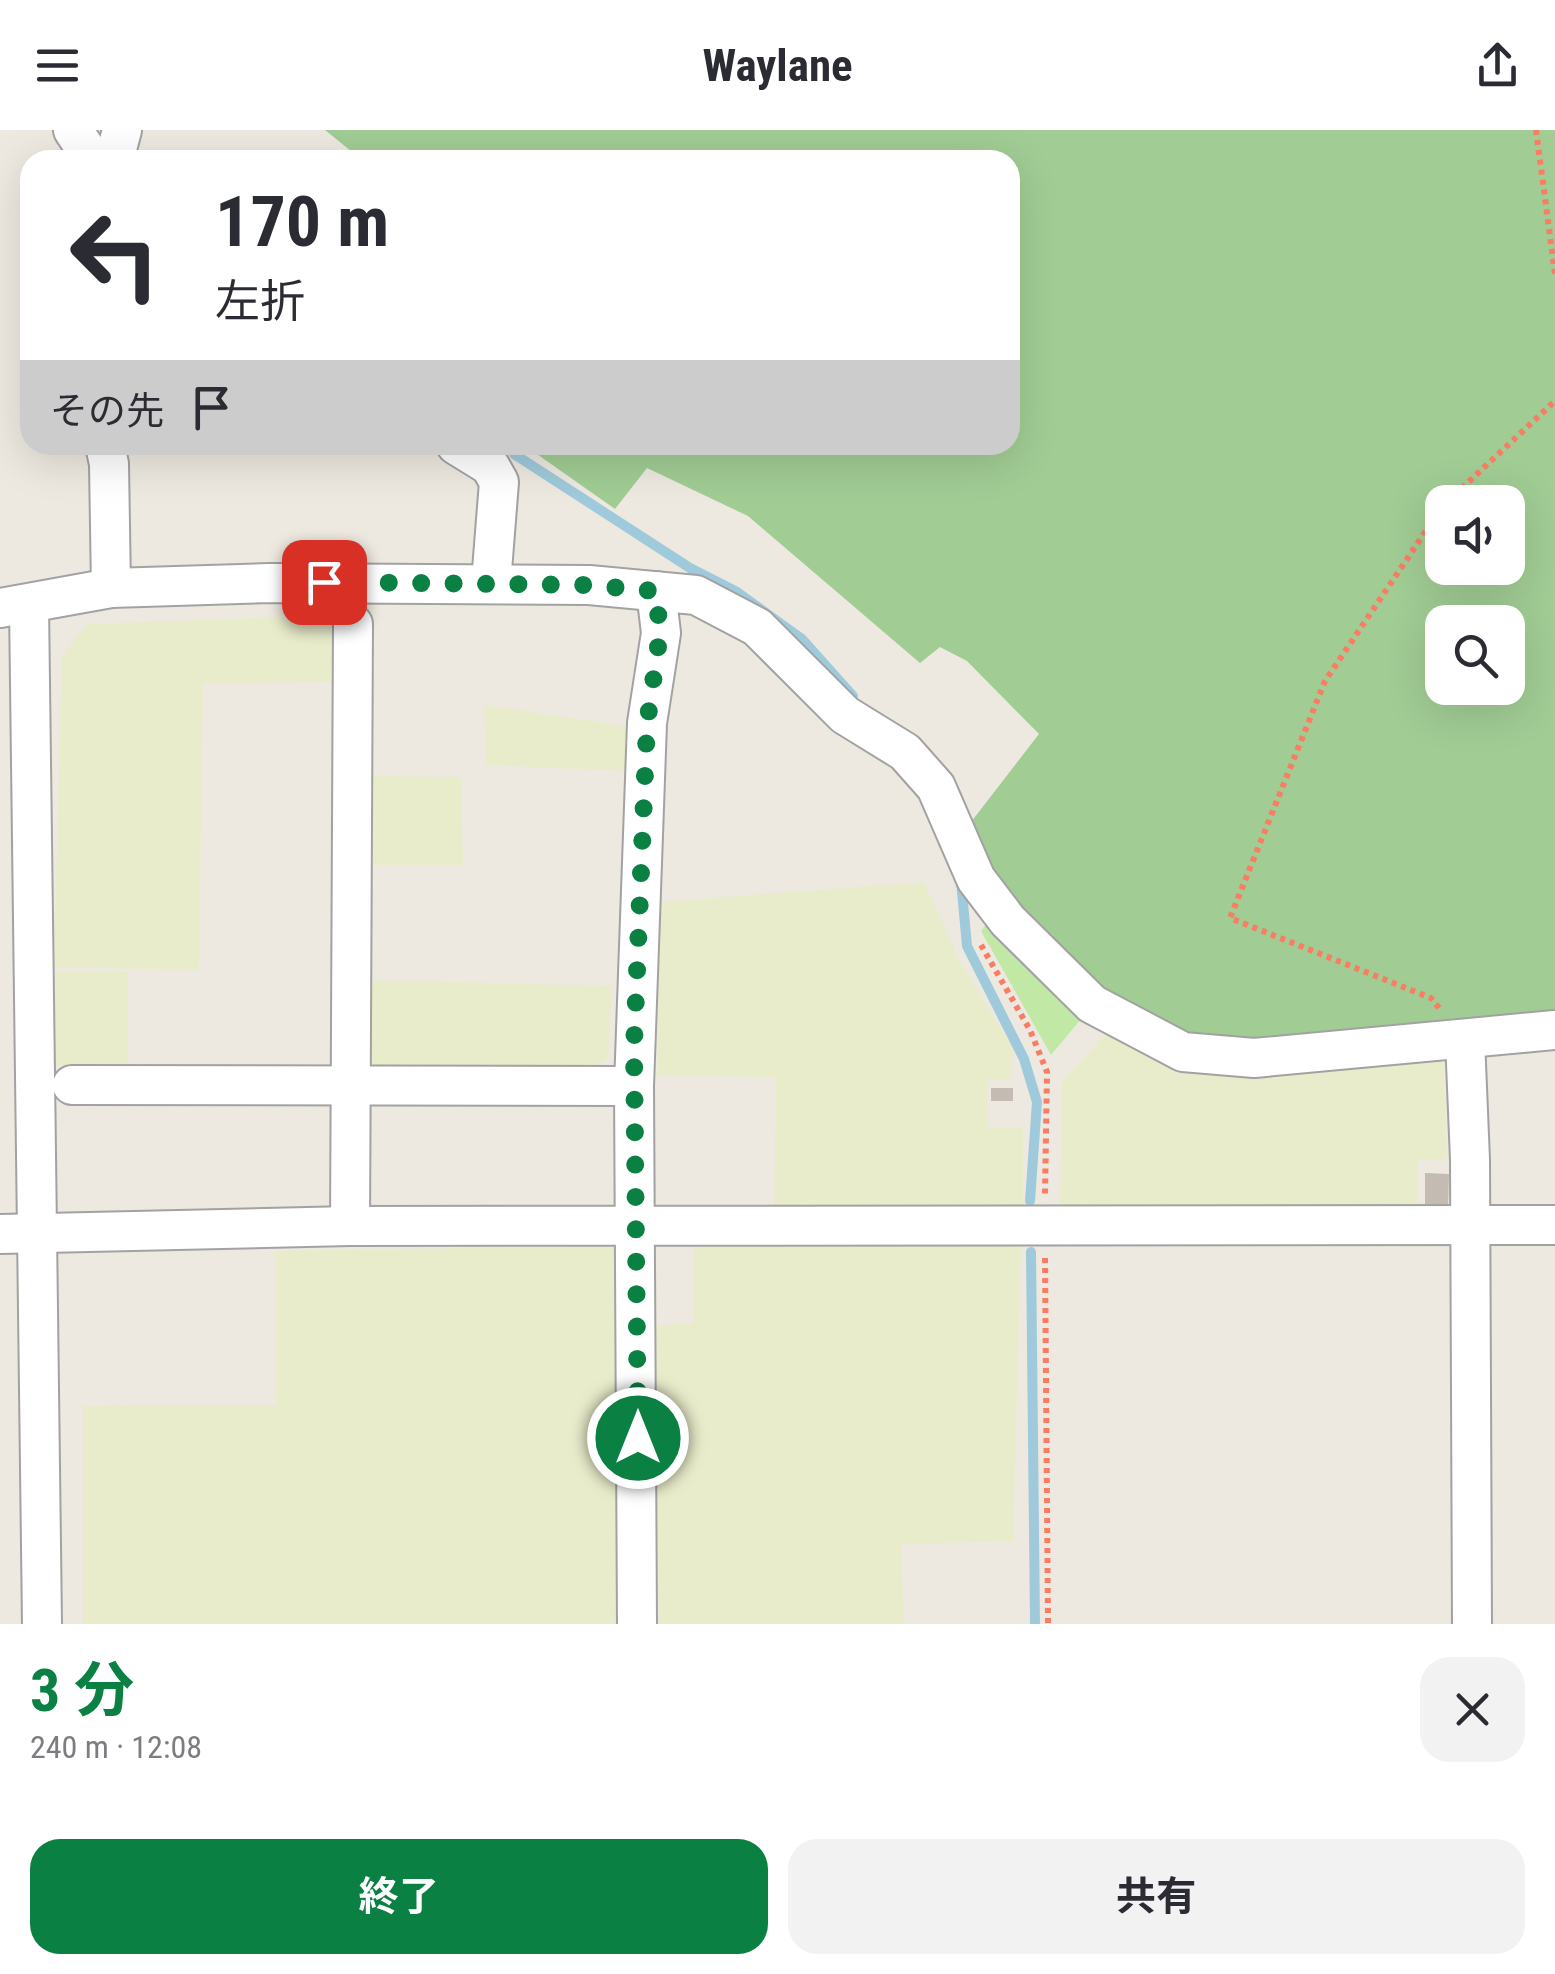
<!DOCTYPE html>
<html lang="ja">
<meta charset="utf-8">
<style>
:root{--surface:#fff;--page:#f2f2f3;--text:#2b2b33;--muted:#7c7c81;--accent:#0b8043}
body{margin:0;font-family:"Roboto Condensed","Noto Sans JP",sans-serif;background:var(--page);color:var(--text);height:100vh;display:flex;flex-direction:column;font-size:38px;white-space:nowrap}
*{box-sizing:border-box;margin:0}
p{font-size:32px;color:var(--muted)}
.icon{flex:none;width:55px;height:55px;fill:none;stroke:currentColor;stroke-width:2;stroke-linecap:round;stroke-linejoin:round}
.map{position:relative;height:1494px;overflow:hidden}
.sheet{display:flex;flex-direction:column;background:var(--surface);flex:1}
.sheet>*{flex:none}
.hud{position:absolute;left:20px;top:20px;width:1000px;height:305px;border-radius:30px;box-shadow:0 10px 40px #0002;background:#fff;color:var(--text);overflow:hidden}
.fabs{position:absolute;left:1425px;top:355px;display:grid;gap:20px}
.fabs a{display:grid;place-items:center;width:100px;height:100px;border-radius:20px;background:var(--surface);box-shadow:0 10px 40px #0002;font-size:50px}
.pin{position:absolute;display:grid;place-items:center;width:85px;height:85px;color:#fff;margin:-42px;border-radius:20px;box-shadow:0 5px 15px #0006}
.me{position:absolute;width:110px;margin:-55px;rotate:0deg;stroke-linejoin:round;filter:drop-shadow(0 0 8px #0008)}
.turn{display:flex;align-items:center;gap:35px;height:210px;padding:0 30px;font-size:45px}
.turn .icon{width:130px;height:130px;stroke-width:2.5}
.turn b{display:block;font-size:70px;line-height:85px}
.then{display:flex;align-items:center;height:95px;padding:0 30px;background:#0003;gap:20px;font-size:38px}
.round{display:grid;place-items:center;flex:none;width:105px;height:105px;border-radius:30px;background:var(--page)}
.overview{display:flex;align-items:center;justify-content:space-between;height:170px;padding:0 30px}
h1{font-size:60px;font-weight:700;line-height:75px;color:var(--accent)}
.primary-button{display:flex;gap:20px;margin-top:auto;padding:20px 30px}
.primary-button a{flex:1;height:115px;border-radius:30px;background:var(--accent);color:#fff;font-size:40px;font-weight:700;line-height:115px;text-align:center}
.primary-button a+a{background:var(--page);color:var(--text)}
header{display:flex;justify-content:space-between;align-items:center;height:130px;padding:0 30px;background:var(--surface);font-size:45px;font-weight:700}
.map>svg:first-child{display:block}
.farmland{fill:#e8ecca}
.grass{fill:#c1e8a4}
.forest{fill:#a1cc94;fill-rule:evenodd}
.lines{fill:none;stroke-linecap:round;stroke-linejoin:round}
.stream{stroke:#9fcadb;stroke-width:10}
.building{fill:#c4bcb3}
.minor-casing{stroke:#a2a2a2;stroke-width:42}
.path{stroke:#fa7c63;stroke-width:6;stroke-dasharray:5 5;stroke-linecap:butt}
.minor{stroke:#fff;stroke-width:38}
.route{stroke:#0b8043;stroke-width:18;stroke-dasharray:0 32.4}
</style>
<header><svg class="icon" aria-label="menu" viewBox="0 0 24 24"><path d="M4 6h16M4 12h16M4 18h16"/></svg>Waylane<svg class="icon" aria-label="share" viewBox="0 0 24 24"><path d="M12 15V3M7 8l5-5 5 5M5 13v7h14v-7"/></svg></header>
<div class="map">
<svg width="1555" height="1494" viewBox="0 0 1555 1494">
<rect width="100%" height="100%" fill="#ede9e0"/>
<g class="farmland">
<path d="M 336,485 L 337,552 L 203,553 L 199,840 L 54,837 L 62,526 L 87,494 Z"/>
<path d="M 484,575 L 631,597 L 628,641 L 486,635 Z"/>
<path d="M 373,646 L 461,647 L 463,735 L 373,735 Z"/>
<path d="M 924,752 L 961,833 L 1013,919 L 1011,950 L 987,950 L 988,998 L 1023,998 L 1023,1081 L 774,1086 L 776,947 L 658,945 L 659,772 Z"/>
<rect x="56" y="842" width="72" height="93"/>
<path d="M 363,850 L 612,856 L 608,928 L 580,944 L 366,940 Z"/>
<path d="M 1108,902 L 1155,929 L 1213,941 L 1443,920 L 1447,1029 L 1417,1029 L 1418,1083 L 1060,1086 L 1062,951 Z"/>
<path d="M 693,1104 L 1021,1109 L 1013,1411 L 901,1414 L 904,1494 L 659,1494 L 655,1196 L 693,1193 Z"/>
<path d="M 616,1116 L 620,1494 L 83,1494 L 83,1276 L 276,1275 L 276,1121 Z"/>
</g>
<path class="grass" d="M 994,785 L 1087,882 L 1051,925 L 981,801 Z"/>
<path class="forest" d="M 325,0 L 1555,0 L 1555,880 L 1244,915 L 1183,906 L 1097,870 L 961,705 L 1039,604 L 967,531 L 940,517 L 920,533 L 748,386 L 647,338 L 615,379 L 524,315 L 1010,315 L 1010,30 L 362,30 ZM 1442,372 L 1508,372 L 1508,438 L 1442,438 ZM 1442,492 L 1508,492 L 1508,558 L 1442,558 Z"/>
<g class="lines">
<g class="stream">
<path d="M 514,324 L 690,438 L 737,462 L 802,509 L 853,566"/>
<path d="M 961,751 L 967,816 L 1024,929 L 1037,972 L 1030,1071"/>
<path d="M 1031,1122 L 1035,1494"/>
</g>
</g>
<g class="building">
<rect x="991" y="958" width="22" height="13"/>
<path d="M 1425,1043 L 1449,1044 L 1448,1082 L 1425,1082 Z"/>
</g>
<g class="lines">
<defs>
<g id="minor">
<path d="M 73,0 L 93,30"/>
<path d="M 114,30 L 122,0"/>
<path d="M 105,315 L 109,334 L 111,458"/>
<path d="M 456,315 L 490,336 L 499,352 L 491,453"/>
<path d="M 29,475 L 42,1494"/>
<path d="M 0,478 L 111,458 L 269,453 L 589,455 L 696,465 L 757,497 L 845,585 L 905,622 L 936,657 L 976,749 L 1008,791 L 1092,874 L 1183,922 L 1254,928 L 1555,900"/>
<path d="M 1465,909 L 1470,1030 L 1472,1494"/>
<path d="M 72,955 L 634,956"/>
<path d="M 350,1096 L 353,494"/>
<path d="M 0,1104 L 350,1096 L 1555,1095"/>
<path d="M 637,1494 L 634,956 L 647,593 L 661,503 L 656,461"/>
</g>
</defs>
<use href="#minor" class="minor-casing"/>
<g class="path">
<path d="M 1536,0 L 1555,144"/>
<path d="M 1447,372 L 1555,271"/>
<path d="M 981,815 L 1030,900 L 1047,942 L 1045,1065"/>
<path d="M 1439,878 L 1431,868 L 1230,788 L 1325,551 L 1442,377"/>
<path d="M 1045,1128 L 1048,1494"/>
</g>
<use href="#minor" class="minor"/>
</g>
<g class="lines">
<path class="route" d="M 324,452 L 588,455 L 656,461 L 660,503 L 647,594 L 634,916 L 638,1308"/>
</g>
</svg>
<div class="fabs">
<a><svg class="icon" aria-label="sound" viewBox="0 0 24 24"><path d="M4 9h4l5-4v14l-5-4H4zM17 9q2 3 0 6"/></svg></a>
<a><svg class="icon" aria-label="search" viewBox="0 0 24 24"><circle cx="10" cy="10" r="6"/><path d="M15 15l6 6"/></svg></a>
</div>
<div class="pin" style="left:324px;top:452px;background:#d93025"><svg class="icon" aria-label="arrive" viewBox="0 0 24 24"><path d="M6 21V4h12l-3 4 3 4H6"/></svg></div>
<svg class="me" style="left:638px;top:1308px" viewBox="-20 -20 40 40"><circle r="17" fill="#0b8043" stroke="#fff" stroke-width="3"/><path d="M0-11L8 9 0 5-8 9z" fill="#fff"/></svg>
<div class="hud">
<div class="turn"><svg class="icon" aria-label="left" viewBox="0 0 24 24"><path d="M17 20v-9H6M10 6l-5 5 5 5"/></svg><div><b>170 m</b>左折</div></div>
<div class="then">その先<svg class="icon" aria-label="arrive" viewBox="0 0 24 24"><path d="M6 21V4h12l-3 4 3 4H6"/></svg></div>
</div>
</div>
<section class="sheet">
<div class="overview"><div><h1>3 分</h1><p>240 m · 12:08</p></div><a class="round"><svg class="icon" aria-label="close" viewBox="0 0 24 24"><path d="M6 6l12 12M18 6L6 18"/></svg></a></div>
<div class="primary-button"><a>終了</a><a>共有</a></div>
</section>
